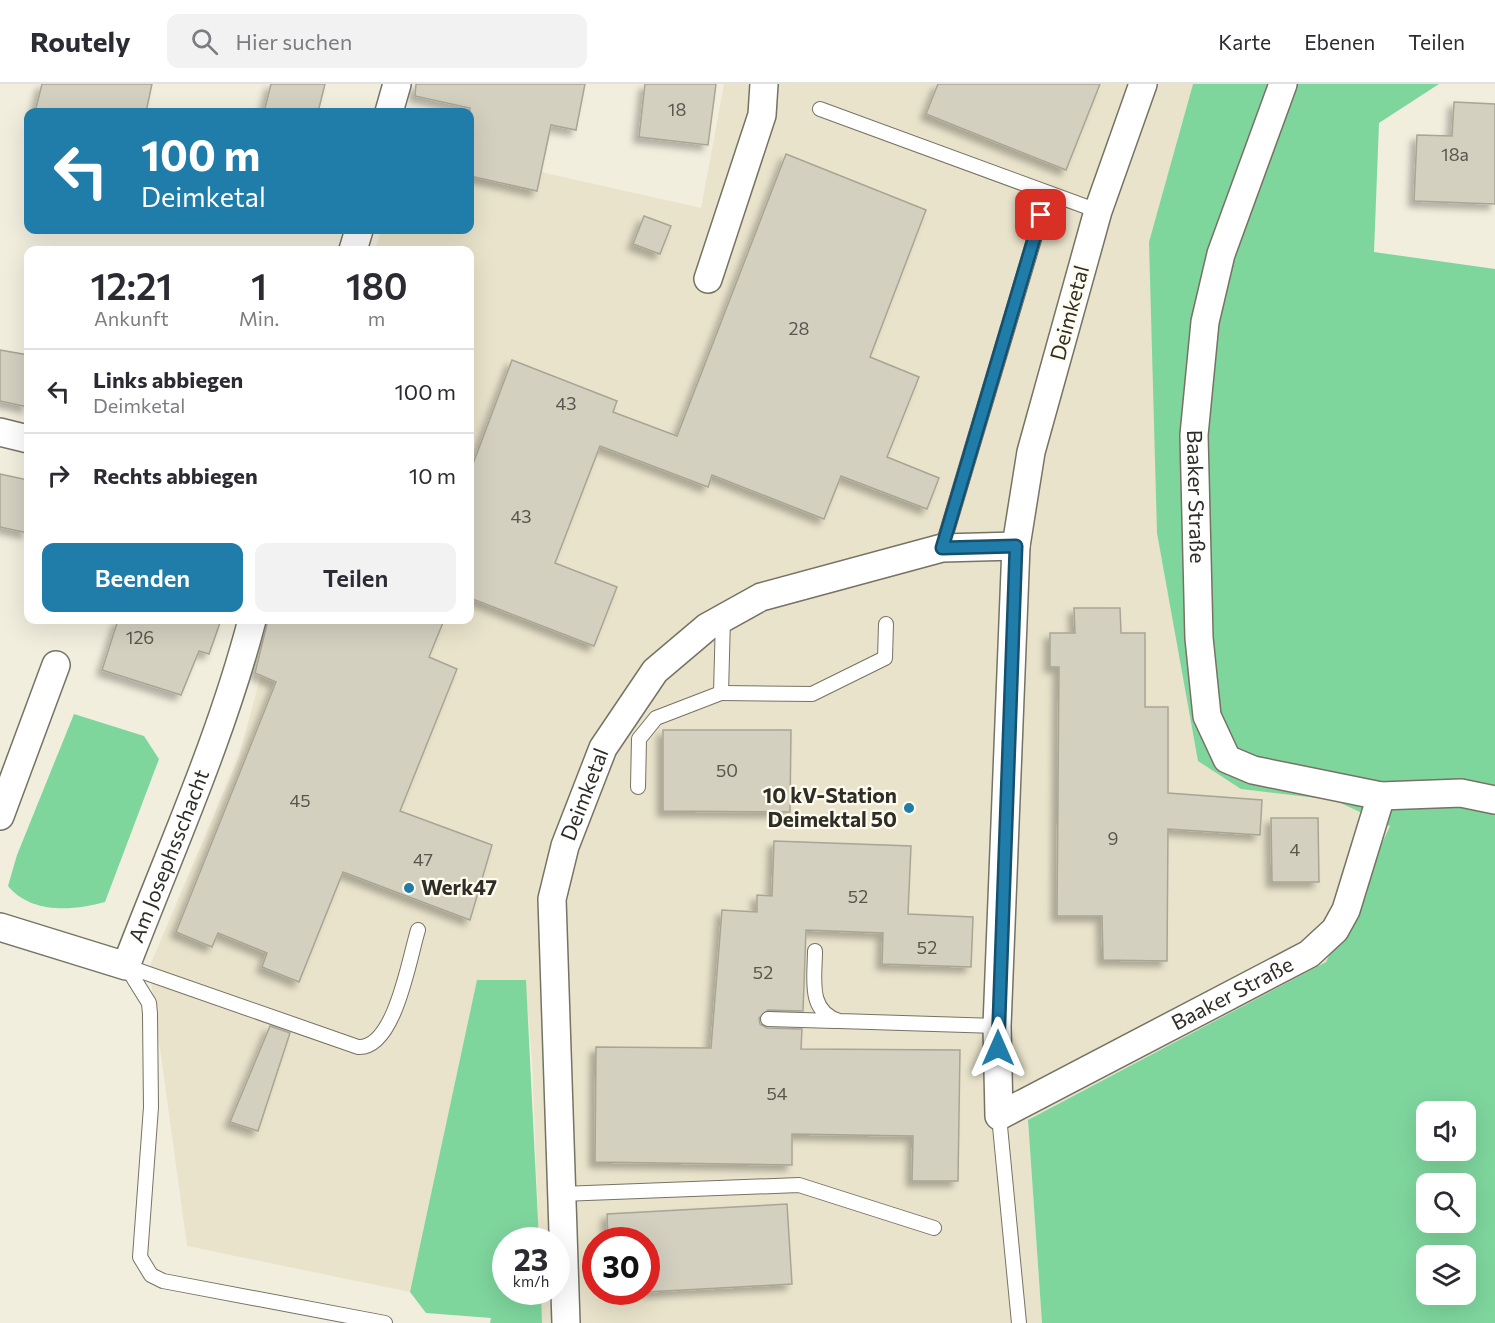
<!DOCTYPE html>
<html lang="de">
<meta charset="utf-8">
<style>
:root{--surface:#fff;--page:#f2f2f3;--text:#2b2b33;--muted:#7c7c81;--line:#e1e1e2;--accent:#207daa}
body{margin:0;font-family:Commissioner,sans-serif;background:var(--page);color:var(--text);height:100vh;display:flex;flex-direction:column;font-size:22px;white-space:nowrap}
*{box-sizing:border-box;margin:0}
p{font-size:20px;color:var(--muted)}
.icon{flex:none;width:33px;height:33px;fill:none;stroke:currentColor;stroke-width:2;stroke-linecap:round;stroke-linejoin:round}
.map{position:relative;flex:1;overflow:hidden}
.sheet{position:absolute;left:24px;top:162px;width:450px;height:378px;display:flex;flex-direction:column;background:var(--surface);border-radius:12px;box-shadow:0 6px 24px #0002}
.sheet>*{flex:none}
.guide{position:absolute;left:24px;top:24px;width:450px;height:126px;border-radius:12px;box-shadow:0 6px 24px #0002;background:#207daa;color:#fff;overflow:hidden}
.buttons{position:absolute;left:1416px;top:1017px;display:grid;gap:12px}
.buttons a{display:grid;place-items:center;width:60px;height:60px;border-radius:12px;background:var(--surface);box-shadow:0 6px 24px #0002;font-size:30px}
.speed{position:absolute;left:492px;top:1143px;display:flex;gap:12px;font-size:30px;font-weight:700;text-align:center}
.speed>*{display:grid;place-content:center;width:78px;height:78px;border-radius:50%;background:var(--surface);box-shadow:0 6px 24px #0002;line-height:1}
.speed small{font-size:15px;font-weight:400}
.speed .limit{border:9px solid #d22;background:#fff;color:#111}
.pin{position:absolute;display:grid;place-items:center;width:51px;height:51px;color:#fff;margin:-26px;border-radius:12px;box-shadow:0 3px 9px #0006}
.me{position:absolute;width:66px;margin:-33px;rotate:0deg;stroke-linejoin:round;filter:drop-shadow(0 0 4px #0008)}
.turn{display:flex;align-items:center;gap:21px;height:126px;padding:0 18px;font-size:27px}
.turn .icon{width:78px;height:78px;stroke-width:2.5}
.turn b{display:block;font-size:42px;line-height:51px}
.eta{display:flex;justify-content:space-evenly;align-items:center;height:102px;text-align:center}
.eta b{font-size:36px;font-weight:600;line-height:42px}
.button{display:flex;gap:12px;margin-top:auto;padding:12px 18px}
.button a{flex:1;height:69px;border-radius:12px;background:var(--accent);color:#fff;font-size:24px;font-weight:600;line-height:69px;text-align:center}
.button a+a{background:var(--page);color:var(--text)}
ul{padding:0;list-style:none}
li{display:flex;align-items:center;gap:18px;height:84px;padding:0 18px;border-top:2px solid var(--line)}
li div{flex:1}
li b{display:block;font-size:22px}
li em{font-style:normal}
header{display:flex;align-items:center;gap:36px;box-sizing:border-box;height:84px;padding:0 30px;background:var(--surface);border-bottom:2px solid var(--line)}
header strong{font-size:28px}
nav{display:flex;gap:33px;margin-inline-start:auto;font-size:21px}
.search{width:420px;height:54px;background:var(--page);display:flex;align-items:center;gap:15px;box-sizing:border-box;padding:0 21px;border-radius:12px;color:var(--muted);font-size:22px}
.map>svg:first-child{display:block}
.built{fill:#e9e3cb;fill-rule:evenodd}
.green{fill:#7ed69d;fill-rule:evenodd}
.building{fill:#d4d0c0;stroke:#a9a595;stroke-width:1.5;filter:url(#shadow)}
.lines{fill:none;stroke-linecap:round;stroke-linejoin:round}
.service-casing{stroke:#767264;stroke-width:16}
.minor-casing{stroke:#767264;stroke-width:30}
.service{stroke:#fff;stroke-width:14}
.minor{stroke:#fff;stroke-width:27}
.route-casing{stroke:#15516e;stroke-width:15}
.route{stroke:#207daa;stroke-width:10}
.poi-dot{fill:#207daa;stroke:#fffcee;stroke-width:2}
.labels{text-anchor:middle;stroke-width:4.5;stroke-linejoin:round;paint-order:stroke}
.number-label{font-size:18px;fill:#58564d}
.street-label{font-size:21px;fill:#2f2d27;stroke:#fffcee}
.poi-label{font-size:21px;font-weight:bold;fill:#2f2d27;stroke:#fffcee;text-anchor:end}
</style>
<header>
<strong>Routely</strong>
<div class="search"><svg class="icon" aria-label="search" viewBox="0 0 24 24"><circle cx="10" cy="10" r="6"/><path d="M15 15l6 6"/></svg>Hier suchen</div>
<nav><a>Karte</a><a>Ebenen</a><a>Teilen</a></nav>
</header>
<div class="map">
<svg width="1495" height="1239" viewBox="0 0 1495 1239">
<defs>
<filter id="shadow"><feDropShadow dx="-5.5" dy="5.5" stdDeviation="3" flood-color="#0004"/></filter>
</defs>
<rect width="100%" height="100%" fill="#f2eede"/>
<path class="built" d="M 724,0 L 1193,0 L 1149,159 L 1242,705 L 1334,716 L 1390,742 L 1326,878 L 1028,1036 L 1042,1239 L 542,1239 L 541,1208 L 556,1208 L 556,1156 L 539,1156 L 532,976 L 525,896 L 477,897 L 410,1208 L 187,1162 L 149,884 L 239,672 L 276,536 L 470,536 L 470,166 L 375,166 L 381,146 L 470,146 L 470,72 L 701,124 ZM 596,1156 L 646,1156 L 646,1208 L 596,1208 Z"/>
<g class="green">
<path d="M 1193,0 L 1439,0 L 1379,39 L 1374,168 L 1495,185 L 1495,1239 L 1042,1239 L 1028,1036 L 1326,878 L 1390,742 L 1334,716 L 1241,705 L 1198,677 L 1157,449 L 1149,158 ZM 1426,1028 L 1466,1028 L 1466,1066 L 1426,1066 ZM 1426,1100 L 1466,1100 L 1466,1138 L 1426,1138 ZM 1426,1172 L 1466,1172 L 1466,1210 L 1426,1210 Z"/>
<path d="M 74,630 L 144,652 L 159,675 L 105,818 C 73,827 31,830 8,802 L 17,771 Z"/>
<path d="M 477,896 L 526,896 L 539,1156 L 506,1156 L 506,1208 L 541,1208 L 542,1239 L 490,1239 L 491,1234 L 426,1229 L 410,1208 Z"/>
</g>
<g class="building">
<path d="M 42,0 L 152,0 L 146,28 L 35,28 Z"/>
<path d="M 271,0 L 325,0 L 318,28 L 264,28 Z"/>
<path d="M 416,0 L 585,0 L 576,46 L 551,41 L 537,107 L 470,92 L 470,24 L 415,12 Z"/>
<path d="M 645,0 L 716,0 L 708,61 L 639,53 Z"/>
<path d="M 938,0 L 1100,0 L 1066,86 L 926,30 Z"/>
<path d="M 1454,18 L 1495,20 L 1495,120 L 1414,117 L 1417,51 L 1452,52 Z"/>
<path d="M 786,70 L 926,126 L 870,273 L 919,293 L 887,373 L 939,394 L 927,425 L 841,392 L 824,435 L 712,391 L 708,403 L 600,362 L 555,479 L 617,503 L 594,562 L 470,514 L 470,388 L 512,276 L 617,317 L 613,328 L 677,352 Z"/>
<path d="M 644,132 L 671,142 L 660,170 L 633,160 Z"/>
<path d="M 0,266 L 28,271 L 28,323 L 0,317 Z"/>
<path d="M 0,390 L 28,396 L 28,449 L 0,443 Z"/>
<path d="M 1074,524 L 1120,524 L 1121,549 L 1145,549 L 1145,623 L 1168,623 L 1168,709 L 1262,716 L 1260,751 L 1168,745 L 1167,877 L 1103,876 L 1102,832 L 1057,832 L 1059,583 L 1050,583 L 1050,549 L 1075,549 Z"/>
<path d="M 118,536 L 221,536 L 209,570 L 199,567 L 181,611 L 102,586 Z"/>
<path d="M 268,536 L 444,536 L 429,573 L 457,585 L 400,727 L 492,761 L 470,836 L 343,788 L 299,898 L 262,883 L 267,869 L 218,849 L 212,863 L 176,848 L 276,598 L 255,589 Z"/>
<path d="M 663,646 L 791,646 L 790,728 L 663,727 Z"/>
<path d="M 1271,734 L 1318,734 L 1319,798 L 1272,798 Z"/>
<path d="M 774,757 L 911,762 L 908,830 L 973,833 L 971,883 L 882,880 L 883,849 L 806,846 L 803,927 L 768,926 L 759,934 L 760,940 L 767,944 L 802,945 L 801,965 L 960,966 L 958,1097 L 912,1097 L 913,1052 L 792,1050 L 792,1081 L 595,1078 L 596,963 L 711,964 L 722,826 L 757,828 L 757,811 L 772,812 Z"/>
<path d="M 270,942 L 290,949 L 258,1047 L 230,1038 Z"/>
<path d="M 787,1120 L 792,1200 L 646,1208 L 646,1156 L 608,1156 L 607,1130 Z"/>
</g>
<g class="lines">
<defs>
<g id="service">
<path d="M 820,25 L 1098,127"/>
<path d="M 942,464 L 1048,109"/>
<path d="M 721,609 L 812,610 L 885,574 L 886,540"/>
<path d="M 638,703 L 639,655 L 656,634 L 721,609 L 723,534"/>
<path d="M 815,867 C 815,894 807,927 839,937 L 997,942"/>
<path d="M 126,882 L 149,919 L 150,930 L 151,1023 L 140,1173 L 151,1191 L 163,1197 L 385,1239"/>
<path d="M 126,882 L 358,963 C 395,965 409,875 418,846"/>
<path d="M 768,935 L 835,937"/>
<path d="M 999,1032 L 1019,1239"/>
<path d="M 561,1110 L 799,1101 L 934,1144"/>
</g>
<g id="minor">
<path id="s1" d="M 1143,0 L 1098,127 L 1031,368 L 1016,462 L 997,942 L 999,1032 L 1309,870 L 1335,846 L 1346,826 L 1381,712"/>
<path id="s2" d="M 1283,0 L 1221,170 L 1205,238 L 1194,351 L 1199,554 L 1207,632 L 1227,675 L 1253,686 L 1381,712 L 1461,709 L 1495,716"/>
<path d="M 389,28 L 397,0"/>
<path d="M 353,166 L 359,146"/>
<path d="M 708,195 L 762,31 L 764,0"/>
<path d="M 0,348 L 28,355"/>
<path d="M 0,732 L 56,581"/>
<path id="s3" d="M 0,843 L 126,882 C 170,767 221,655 252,536"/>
<path id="s4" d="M 566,1239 L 552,815 L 565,762 L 603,664 L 655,587 L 707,543 L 761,513 L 942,464 L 1016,462"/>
</g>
</defs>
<use href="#service" class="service-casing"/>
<use href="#minor" class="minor-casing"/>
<use href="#service" class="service"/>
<use href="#minor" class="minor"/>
</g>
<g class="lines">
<defs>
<path id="route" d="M 998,964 L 1016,462 L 942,464 L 1041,131"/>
</defs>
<use href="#route" class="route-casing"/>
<use href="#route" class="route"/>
</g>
<g class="poi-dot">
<circle cx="909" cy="724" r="6"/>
<circle cx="409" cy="804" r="6"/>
</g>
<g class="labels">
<g class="number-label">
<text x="677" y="32">18</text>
<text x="1455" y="77">18a</text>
<text x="799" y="251">28</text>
<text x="566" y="326">43</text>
<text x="521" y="439">43</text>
<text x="140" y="560">126</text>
<text x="727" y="693">50</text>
<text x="300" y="723">45</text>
<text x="1113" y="761">9</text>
<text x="1295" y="772">4</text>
<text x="423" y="782">47</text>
<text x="858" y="819">52</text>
<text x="927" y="870">52</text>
<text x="763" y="895">52</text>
<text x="777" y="1016">54</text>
</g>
<g class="street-label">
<text transform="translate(1070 229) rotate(-75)" y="7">Deimketal</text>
<text dy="7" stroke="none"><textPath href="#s2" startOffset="426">Baaker Straße</textPath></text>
<text dy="7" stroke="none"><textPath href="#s4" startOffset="534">Deimketal</textPath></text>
<text dy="7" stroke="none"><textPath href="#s3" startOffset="250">Am Josephsschacht</textPath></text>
<text dy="7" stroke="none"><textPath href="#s1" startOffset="1314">Baaker Straße</textPath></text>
</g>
<g class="poi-label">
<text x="897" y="719">10 kV-Station<tspan x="897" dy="24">Deimektal 50</tspan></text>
<text x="421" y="811" text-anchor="start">Werk47</text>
</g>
</g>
</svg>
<div class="buttons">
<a><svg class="icon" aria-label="sound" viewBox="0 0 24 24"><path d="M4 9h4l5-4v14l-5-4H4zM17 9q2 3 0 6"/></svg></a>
<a><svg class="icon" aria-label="search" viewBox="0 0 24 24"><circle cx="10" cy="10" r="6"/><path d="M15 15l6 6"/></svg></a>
<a><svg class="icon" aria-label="layers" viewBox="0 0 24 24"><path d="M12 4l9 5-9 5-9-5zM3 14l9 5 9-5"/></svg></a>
</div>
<div class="speed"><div>23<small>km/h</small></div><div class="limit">30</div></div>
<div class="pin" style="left:1041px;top:131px;background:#d93025"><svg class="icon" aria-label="arrive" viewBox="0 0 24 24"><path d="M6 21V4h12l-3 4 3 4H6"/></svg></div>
<svg class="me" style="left:998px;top:964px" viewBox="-20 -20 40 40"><path d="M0-17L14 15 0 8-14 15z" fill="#207daa" stroke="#fff" stroke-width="4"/></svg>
<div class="guide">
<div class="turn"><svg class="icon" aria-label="left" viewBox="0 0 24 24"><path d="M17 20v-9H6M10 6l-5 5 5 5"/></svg><div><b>100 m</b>Deimketal</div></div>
</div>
<section class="sheet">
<div class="eta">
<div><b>12:21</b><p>Ankunft</p></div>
<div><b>1</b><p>Min.</p></div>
<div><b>180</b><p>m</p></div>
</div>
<ul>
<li><svg class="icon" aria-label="left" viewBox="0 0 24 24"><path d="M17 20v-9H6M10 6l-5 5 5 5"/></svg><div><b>Links abbiegen</b><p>Deimketal</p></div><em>100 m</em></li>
<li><svg class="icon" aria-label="right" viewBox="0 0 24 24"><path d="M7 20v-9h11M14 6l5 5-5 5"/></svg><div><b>Rechts abbiegen</b></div><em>10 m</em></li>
</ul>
<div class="button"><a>Beenden</a><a>Teilen</a></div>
</section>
</div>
